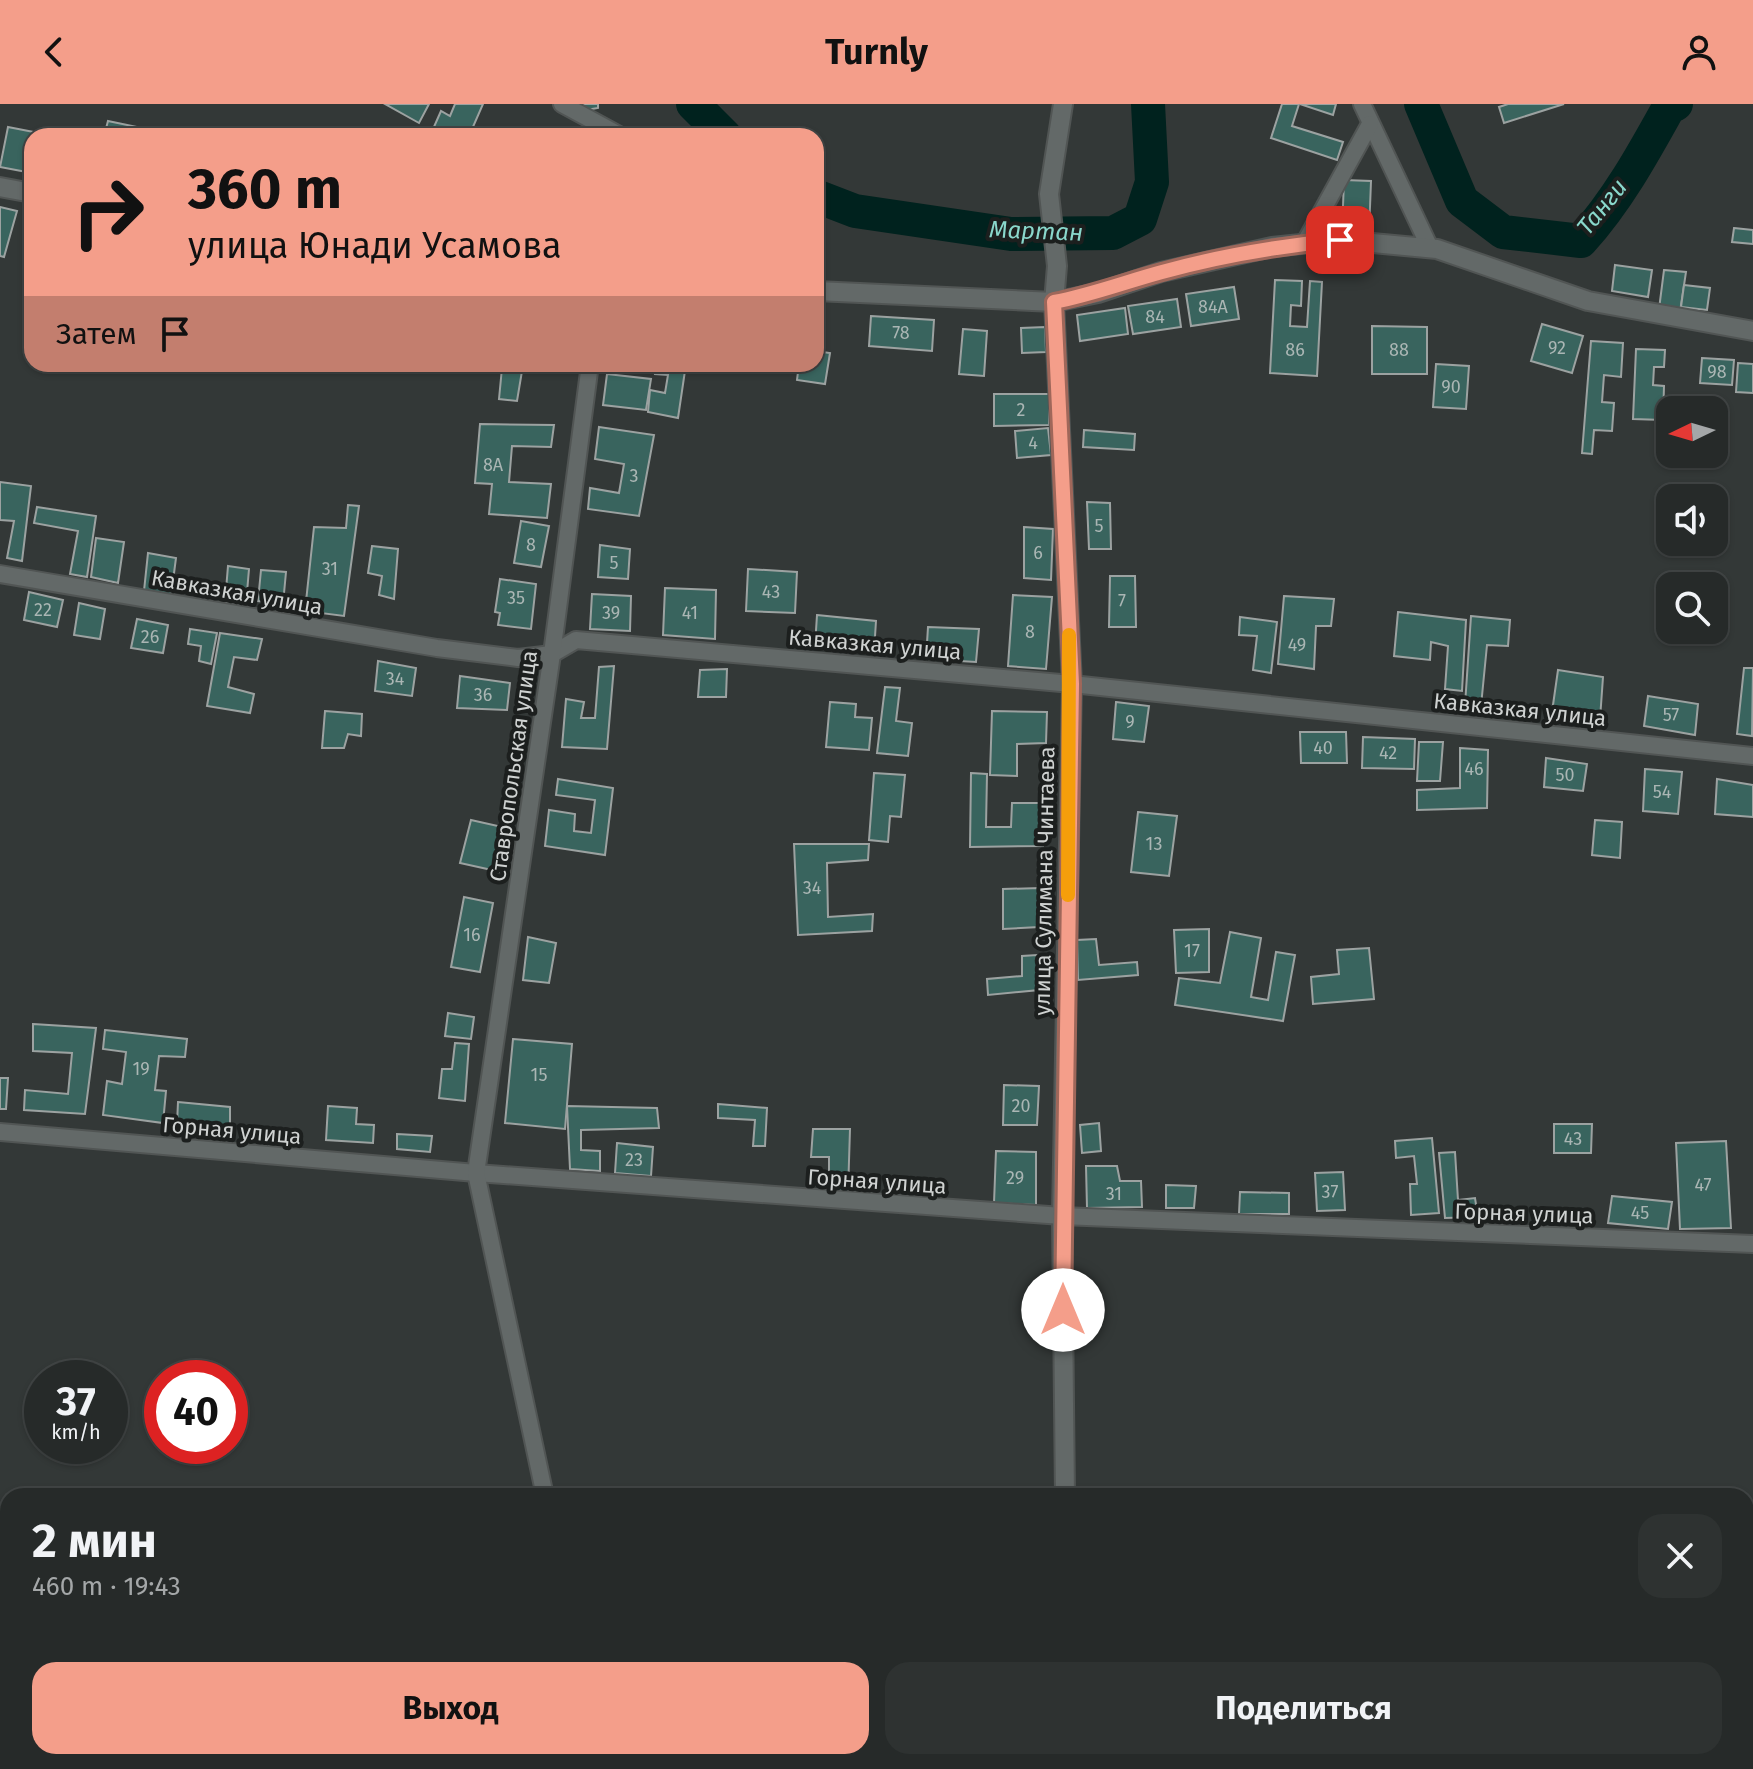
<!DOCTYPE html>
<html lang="ru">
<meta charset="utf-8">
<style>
:root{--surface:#262a29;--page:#2e3231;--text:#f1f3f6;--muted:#a4a7a8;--line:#424646;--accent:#f49e8a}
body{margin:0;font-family:"Fira Sans",sans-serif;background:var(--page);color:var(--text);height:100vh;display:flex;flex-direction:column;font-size:30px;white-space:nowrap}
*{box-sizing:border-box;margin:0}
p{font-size:26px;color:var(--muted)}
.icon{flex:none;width:44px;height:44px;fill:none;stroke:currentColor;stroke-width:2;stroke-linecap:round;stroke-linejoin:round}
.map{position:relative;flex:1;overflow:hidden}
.side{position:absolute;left:0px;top:1384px;width:1754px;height:282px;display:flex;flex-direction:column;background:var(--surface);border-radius:24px 24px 0 0;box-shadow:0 2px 6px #0004,0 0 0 2px var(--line)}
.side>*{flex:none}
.banner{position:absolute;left:24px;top:24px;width:800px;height:244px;border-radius:24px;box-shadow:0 2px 6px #0004,0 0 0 2px var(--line);background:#f49e8a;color:#111;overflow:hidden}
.needle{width:52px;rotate:265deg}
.buttons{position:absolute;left:1656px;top:292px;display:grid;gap:16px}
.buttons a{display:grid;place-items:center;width:72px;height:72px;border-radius:16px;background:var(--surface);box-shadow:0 2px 6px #0004,0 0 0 2px var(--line);font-size:40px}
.speed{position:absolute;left:24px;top:1256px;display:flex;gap:16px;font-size:40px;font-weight:700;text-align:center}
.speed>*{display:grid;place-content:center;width:104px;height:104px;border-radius:50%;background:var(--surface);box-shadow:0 2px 6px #0004,0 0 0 2px var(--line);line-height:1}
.speed small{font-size:20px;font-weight:400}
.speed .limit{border:12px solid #d22;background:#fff;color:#111}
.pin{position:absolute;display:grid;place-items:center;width:68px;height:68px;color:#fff;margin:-34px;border-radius:16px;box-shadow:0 4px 12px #0006}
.me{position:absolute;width:88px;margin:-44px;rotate:0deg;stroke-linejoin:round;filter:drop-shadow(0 0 6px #0008)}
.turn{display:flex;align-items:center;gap:28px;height:168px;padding:0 32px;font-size:36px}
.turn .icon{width:104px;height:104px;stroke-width:2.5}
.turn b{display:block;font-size:56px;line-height:68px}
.then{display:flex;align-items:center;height:76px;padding:0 32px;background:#0003;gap:16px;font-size:30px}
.round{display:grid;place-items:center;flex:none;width:84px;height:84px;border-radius:24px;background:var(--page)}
.overview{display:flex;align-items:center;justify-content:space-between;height:136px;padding:0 32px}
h1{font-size:48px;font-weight:700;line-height:60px}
.button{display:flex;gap:16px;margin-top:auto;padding:16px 32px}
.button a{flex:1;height:92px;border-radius:24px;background:var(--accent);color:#111;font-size:32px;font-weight:700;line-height:92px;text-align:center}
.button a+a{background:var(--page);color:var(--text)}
header{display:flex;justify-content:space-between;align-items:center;height:104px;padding:0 32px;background:var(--accent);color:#111;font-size:36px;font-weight:700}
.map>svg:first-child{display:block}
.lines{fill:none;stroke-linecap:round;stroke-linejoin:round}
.river{stroke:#00221e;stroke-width:34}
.building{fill:#39645e;stroke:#9ca2a1;stroke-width:2}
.minor-casing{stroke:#515554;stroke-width:20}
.tertiary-casing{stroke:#515554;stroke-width:22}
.minor{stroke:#636968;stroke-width:16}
.tertiary{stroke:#636968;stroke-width:18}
.route-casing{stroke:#9f675a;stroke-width:20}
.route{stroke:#f49e8a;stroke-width:14}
.slow{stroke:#f59e0b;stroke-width:14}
.labels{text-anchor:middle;stroke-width:8;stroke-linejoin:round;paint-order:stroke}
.number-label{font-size:18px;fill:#aab6b4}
.street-label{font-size:22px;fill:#cfd2d1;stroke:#1c1f1e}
.water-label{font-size:24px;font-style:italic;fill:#8ad8cc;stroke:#1c1f1e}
</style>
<header><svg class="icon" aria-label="back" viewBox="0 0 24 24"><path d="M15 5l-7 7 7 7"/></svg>Turnly<svg class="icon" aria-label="person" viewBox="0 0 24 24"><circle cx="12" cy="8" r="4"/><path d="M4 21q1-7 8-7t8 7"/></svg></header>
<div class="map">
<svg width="1753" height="1665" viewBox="0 0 1753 1665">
<rect width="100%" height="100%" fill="#333837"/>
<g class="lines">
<g class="river">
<path d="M 693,0 L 725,32"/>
<path d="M 1421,0 L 1462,97 L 1503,128 L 1581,137 C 1617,97 1643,50 1669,3 L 1676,0"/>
<path d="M 816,92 L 855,107 L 1011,130 L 1113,129 L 1140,115 L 1152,78 L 1148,0"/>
</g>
</g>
<g class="building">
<path d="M 385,0 L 429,0 L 419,19 Z"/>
<path d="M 455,0 L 483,0 L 469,32 L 446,32 L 433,25 L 441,7 L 450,12 Z"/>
<path d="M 579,0 L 598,0 L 598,4 L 580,7 Z"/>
<path d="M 1282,0 L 1299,0 L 1292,22 L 1343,38 L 1337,56 L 1271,34 Z"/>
<path d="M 1300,0 L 1336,0 L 1333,11 Z"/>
<path d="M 1508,0 L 1564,0 L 1504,19 L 1499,3 Z"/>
<path d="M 108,17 L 137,23 L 135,32 L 104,32 Z"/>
<path d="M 8,23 L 44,30 L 32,32 L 32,69 L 0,63 Z"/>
<path d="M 1344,76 L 1371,77 L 1369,129 L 1342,128 Z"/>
<path d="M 0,103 L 17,107 L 4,153 L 0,152 Z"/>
<path d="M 32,115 L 32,138 L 26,136 Z"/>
<path d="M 1734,124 L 1753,126 L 1753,140 L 1732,138 Z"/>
<path d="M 1615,161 L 1652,166 L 1648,193 L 1612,187 Z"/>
<path d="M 1664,166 L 1686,168 L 1680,208 L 1659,205 Z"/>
<path d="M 1275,176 L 1302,177 L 1301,202 L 1291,201 L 1290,222 L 1307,223 L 1310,177 L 1322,178 L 1317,272 L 1270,269 Z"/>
<path d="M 1684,181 L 1710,184 L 1707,206 L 1681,203 Z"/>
<path d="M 1234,183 L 1239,215 L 1191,222 L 1186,190 Z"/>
<path d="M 1177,195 L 1181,223 L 1133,230 L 1128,202 Z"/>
<path d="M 1125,204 L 1128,230 L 1080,237 L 1077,211 Z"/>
<path d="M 871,212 L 934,216 L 932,247 L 869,242 Z"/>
<path d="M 1542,220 L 1583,232 L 1572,269 L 1531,257 Z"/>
<path d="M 1372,222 L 1427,223 L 1427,270 L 1372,270 Z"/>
<path d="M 1045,223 L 1046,248 L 1022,249 L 1021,224 Z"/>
<path d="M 963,225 L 987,227 L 984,272 L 959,270 Z"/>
<path d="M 1591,237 L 1623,239 L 1621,273 L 1604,271 L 1602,298 L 1614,299 L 1612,327 L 1594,326 L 1592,350 L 1582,349 Z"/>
<path d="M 1636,245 L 1665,246 L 1664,263 L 1654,263 L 1653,281 L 1664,282 L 1663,316 L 1633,315 Z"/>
<path d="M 816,247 L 830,249 L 825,280 L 797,276 L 799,260 L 816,260 Z"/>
<path d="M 1702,254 L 1734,256 L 1732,281 L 1700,279 Z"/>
<path d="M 1738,259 L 1753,260 L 1753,289 L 1736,288 Z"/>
<path d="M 486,260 L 512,260 L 511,265 Z"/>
<path d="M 656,260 L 686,260 L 678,314 L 648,308 L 650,286 L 665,289 L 668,271 L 655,270 Z"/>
<path d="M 1436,260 L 1469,262 L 1466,305 L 1433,303 Z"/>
<path d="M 502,264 L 522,267 L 517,297 L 499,295 Z"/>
<path d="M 607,270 L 651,275 L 646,306 L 603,301 Z"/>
<path d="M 994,290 L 1049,290 L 1049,321 L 994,322 Z"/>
<path d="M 480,320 L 554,321 L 551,343 L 512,342 L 509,378 L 551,380 L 547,414 L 489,410 L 492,380 L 475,379 Z"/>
<path d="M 599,323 L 654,331 L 639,412 L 588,405 L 590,384 L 619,389 L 624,360 L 595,355 Z"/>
<path d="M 1048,324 L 1051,351 L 1017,354 L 1015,327 Z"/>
<path d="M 1084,326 L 1135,330 L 1134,346 L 1083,343 Z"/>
<path d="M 0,378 L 31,382 L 22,457 L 7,454 L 14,417 L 0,416 Z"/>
<path d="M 1087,398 L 1110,399 L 1111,445 L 1089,445 Z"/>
<path d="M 348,401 L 359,402 L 344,512 L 305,507 L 314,423 L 346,424 Z"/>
<path d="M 37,403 L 96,412 L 87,473 L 70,470 L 78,427 L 34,419 Z"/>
<path d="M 521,417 L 549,422 L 541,463 L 514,459 Z"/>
<path d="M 1024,423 L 1053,425 L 1051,476 L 1024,474 Z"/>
<path d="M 96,434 L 124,438 L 118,479 L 91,473 Z"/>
<path d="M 600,441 L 630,445 L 628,475 L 598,473 Z"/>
<path d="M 372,442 L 398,445 L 394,495 L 379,491 L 382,472 L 368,469 Z"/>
<path d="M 148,449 L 176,454 L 171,492 L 144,487 Z"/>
<path d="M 228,462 L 249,465 L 246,500 L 225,498 Z"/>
<path d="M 748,465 L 797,468 L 795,509 L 746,507 Z"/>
<path d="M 261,466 L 286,468 L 283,500 L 258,497 Z"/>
<path d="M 1110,472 L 1135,472 L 1136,523 L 1109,523 Z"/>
<path d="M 500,475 L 536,480 L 531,525 L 498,521 L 500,509 L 495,508 Z"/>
<path d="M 665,484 L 716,486 L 715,535 L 663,531 Z"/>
<path d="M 29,488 L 63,496 L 57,523 L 24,516 Z"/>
<path d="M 592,490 L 631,492 L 630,527 L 590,525 Z"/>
<path d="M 1013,491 L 1052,493 L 1046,565 L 1008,562 Z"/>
<path d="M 1284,492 L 1334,495 L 1331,522 L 1316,522 L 1314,565 L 1278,560 Z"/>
<path d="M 79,499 L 105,505 L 100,535 L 74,531 Z"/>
<path d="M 1398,508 L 1466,516 L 1462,587 L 1445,585 L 1448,542 L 1431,538 L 1430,556 L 1394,552 Z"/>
<path d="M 817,511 L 876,517 L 874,548 L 815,542 Z"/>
<path d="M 1471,512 L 1510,516 L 1508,542 L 1487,541 L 1481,602 L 1465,601 Z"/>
<path d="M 1240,513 L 1277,518 L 1271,569 L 1253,566 L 1257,532 L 1239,531 Z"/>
<path d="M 137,515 L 168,521 L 163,549 L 131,544 Z"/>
<path d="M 928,523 L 979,525 L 976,558 L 926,555 Z"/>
<path d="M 190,525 L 217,529 L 211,560 L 199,557 L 201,542 L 188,540 Z"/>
<path d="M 220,529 L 262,535 L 257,556 L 234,553 L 228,583 L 254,590 L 250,609 L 207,602 Z"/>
<path d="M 378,557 L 416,564 L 412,592 L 375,587 Z"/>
<path d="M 614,562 L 607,645 L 562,643 L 566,595 L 584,598 L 581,614 L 595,614 L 599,563 Z"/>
<path d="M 1744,564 L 1753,564 L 1752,632 L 1737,630 Z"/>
<path d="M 727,565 L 726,593 L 698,593 L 700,566 Z"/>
<path d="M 1558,566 L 1603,573 L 1600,615 L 1552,608 Z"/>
<path d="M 460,572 L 510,579 L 507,606 L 457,604 Z"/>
<path d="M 885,583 L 900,584 L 896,617 L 912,619 L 908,652 L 877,649 Z"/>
<path d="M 1648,592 L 1698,600 L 1695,631 L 1644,622 Z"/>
<path d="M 830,598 L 856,600 L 855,613 L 872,614 L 869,646 L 826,643 Z"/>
<path d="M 1116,598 L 1149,602 L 1144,638 L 1113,635 Z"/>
<path d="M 325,607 L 362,610 L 361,632 L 348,630 L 344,644 L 322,644 Z"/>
<path d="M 992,607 L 1047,608 L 1046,639 L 1017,640 L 1017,672 L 990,671 Z"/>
<path d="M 1300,628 L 1346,628 L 1347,659 L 1301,659 Z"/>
<path d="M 1363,633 L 1415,635 L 1414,665 L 1362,664 Z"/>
<path d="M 1419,638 L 1443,638 L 1440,677 L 1417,677 Z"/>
<path d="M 1460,644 L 1488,646 L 1487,704 L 1417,706 L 1417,686 L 1460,684 Z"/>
<path d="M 1546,654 L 1587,660 L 1583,687 L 1544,683 Z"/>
<path d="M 1645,665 L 1682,668 L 1678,710 L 1643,707 Z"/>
<path d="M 874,669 L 905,671 L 901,713 L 890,712 L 888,738 L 869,736 Z"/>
<path d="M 971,669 L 987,670 L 986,723 L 1011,723 L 1012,699 L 1044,699 L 1043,742 L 970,743 Z"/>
<path d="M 558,675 L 613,684 L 605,751 L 545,742 L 549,706 L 575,710 L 574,727 L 591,729 L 595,696 L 556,691 Z"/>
<path d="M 1717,675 L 1753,681 L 1753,713 L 1715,710 Z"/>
<path d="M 1138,708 L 1177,712 L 1169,772 L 1131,768 Z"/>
<path d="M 471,716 L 511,725 L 501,768 L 460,759 Z"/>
<path d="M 1595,716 L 1622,718 L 1620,754 L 1592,751 Z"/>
<path d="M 794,740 L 869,740 L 868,756 L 827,759 L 828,813 L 873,810 L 872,827 L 798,831 Z"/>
<path d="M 1040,784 L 1039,823 L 1003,825 L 1003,785 Z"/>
<path d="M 464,793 L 493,799 L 480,868 L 451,863 Z"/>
<path d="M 1209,825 L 1209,868 L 1176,869 L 1174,826 Z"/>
<path d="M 1230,828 L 1261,834 L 1251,893 L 1268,896 L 1276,848 L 1295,851 L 1283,917 L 1175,901 L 1179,874 L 1220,879 Z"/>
<path d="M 528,833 L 556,839 L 549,879 L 523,876 Z"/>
<path d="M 1096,835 L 1099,861 L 1137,858 L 1138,871 L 1078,876 L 1077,836 Z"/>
<path d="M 1369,844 L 1374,895 L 1313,900 L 1311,873 L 1339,870 L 1337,846 Z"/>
<path d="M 1037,851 L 1039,886 L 988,891 L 987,875 L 1022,872 L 1022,852 Z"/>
<path d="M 448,909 L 474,913 L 471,935 L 445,932 Z"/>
<path d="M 33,920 L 96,924 L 85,1010 L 24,1006 L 25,986 L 68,990 L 72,949 L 33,947 Z"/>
<path d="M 105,926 L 187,935 L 185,953 L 159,952 L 155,986 L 166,987 L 163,1019 L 103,1011 L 107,977 L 122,980 L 126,948 L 103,945 Z"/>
<path d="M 513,935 L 572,940 L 565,1025 L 505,1019 Z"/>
<path d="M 455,939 L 469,940 L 465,997 L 439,994 L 442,965 L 452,965 Z"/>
<path d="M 0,974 L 8,974 L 6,1005 L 0,1005 Z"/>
<path d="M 1004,981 L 1039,982 L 1037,1021 L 1003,1021 Z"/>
<path d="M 178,998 L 230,1003 L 230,1026 L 177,1020 Z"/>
<path d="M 718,1000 L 767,1004 L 765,1042 L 753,1042 L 755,1016 L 718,1014 Z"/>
<path d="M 328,1002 L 357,1004 L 356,1020 L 374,1021 L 373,1039 L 326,1036 Z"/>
<path d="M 567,1002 L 657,1004 L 659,1024 L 581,1026 L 581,1046 L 600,1047 L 600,1067 L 570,1065 Z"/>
<path d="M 1099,1019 L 1101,1047 L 1082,1049 L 1080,1021 Z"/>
<path d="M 1554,1020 L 1592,1020 L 1591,1049 L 1554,1049 Z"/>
<path d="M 813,1025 L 850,1025 L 848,1089 L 829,1087 L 829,1053 L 811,1053 Z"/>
<path d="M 397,1030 L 432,1032 L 430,1048 L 397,1045 Z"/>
<path d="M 1432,1034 L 1439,1109 L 1411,1111 L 1410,1080 L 1417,1080 L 1414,1052 L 1396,1054 L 1395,1037 Z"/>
<path d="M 1726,1037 L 1731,1124 L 1680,1125 L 1676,1039 Z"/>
<path d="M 617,1039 L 653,1043 L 651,1072 L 615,1069 Z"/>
<path d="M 996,1047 L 1036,1048 L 1036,1101 L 994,1099 Z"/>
<path d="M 1455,1048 L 1458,1096 L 1475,1094 L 1478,1113 L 1445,1114 L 1439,1049 Z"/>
<path d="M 1086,1062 L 1117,1062 L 1120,1077 L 1141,1077 L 1142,1103 L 1087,1104 Z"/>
<path d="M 1343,1068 L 1345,1106 L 1317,1107 L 1315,1069 Z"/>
<path d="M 1166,1081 L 1196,1082 L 1194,1104 L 1166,1104 Z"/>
<path d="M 1240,1088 L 1289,1089 L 1289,1110 L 1239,1110 Z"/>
<path d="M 1612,1092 L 1672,1098 L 1668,1125 L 1608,1119 Z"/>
<path d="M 620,1385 L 620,1392 L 596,1392 L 595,1388 Z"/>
</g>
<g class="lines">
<defs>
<g id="minor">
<path d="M 562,0 L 621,32"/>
<path d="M 1362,0 L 1430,144"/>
<path d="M 1304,140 L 1370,20"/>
<path d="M 0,470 L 437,544 L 518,554 L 552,550 L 576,536 L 1072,580 L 1753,652"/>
<path d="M 0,1028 L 476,1069 L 1062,1112 L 1753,1140"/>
<path d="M 545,1392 L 476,1069 L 552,550 L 590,260"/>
<path d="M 602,1658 L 603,1665"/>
</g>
<g id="tertiary">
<path d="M 1063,0 L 1049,90 L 1057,162 L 1054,198 L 1072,580 L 1062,1112 L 1065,1392"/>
<path d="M 0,83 L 32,89"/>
<path d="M 816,187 L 1054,198 L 1098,189 L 1161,168 L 1272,143 L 1340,136 L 1437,145 L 1588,197 L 1753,227"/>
<path d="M 1746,1482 L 1753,1480"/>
<path d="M 1068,1658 L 1068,1665"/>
<path d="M 1278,1665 L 1296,1658"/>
</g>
</defs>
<use href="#minor" class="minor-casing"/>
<use href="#tertiary" class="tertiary-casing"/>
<use href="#minor" class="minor"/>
<use href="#tertiary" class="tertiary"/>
</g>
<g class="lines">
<defs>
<path id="route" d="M 1063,1206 L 1072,580 L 1054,198 C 1091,191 1125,178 1162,168 C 1220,152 1280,142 1340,136"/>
</defs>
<use href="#route" class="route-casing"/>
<use href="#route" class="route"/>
<path class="slow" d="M 1068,791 L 1069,531"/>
</g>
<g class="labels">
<g class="number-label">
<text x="1213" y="209">84А</text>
<text x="1155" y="219">84</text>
<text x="901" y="235">78</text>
<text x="1557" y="250">92</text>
<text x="1295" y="252">86</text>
<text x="1399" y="252">88</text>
<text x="1717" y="274">98</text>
<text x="1451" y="289">90</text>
<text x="1021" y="312">2</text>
<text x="1033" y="345">4</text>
<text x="493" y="367">8А</text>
<text x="634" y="378">3</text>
<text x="1099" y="428">5</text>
<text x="531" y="447">8</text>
<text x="1038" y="455">6</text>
<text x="614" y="465">5</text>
<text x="330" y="471">31</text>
<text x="771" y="494">43</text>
<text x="516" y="500">35</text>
<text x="1122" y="503">7</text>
<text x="43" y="512">22</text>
<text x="611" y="515">39</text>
<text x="690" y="515">41</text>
<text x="1030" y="534">8</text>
<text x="150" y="539">26</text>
<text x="1297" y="547">49</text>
<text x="395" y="581">34</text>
<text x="483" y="597">36</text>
<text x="1671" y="617">57</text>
<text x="1130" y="624">9</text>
<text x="1323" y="650">40</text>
<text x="1388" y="655">42</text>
<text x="1474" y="671">46</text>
<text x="1565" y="677">50</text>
<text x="1662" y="694">54</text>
<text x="1154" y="746">13</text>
<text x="812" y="790">34</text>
<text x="472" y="837">16</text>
<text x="1192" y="853">17</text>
<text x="141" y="971">19</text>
<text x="539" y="977">15</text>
<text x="1021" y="1008">20</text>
<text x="1573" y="1041">43</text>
<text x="634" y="1062">23</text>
<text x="1015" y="1080">29</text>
<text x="1703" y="1087">47</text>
<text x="1330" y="1094">37</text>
<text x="1114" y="1096">31</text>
<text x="1640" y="1115">45</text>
</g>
<g class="street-label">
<text transform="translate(237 488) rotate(10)" y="8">Кавказкая улица</text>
<text transform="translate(875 540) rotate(5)" y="8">Кавказкая улица</text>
<text transform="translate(1520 605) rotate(6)" y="8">Кавказкая улица</text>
<text transform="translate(513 662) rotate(-82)" y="8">Ставропольская улица</text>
<text transform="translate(1044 777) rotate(-89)" y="8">улица Сулимана Чинтаева</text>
<text transform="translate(232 1026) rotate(5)" y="8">Горная улица</text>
<text transform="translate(877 1077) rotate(4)" y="8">Горная улица</text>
<text transform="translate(1524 1109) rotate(2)" y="8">Горная улица</text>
</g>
<g class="water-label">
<text transform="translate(1602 103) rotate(-51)" y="8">Танги</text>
<text transform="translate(1036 127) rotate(2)" y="8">Мартан</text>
</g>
</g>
</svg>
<div class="buttons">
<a><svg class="needle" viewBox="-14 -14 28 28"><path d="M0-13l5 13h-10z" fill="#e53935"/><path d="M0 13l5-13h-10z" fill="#a4a7a8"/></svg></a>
<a><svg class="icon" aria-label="sound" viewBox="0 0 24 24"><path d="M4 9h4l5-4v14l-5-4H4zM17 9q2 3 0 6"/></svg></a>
<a><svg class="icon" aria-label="search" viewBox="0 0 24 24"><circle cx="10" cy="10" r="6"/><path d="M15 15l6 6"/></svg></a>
</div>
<div class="speed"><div>37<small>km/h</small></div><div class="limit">40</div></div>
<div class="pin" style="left:1340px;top:136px;background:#d93025"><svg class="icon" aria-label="arrive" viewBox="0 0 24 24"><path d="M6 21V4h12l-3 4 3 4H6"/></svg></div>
<svg class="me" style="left:1063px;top:1206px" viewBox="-20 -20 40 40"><circle r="19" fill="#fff"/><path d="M0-13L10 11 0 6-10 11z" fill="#f49e8a"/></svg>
<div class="banner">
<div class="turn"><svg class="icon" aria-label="right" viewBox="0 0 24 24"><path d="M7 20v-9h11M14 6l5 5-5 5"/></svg><div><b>360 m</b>улица Юнади Усамова</div></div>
<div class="then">Затем<svg class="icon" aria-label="arrive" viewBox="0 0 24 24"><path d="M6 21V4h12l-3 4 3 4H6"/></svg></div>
</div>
<section class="side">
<div class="overview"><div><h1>2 мин</h1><p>460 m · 19:43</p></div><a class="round"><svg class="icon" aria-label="close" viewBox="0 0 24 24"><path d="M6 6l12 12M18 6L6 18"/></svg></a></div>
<div class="button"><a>Выход</a><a>Поделиться</a></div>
</section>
</div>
